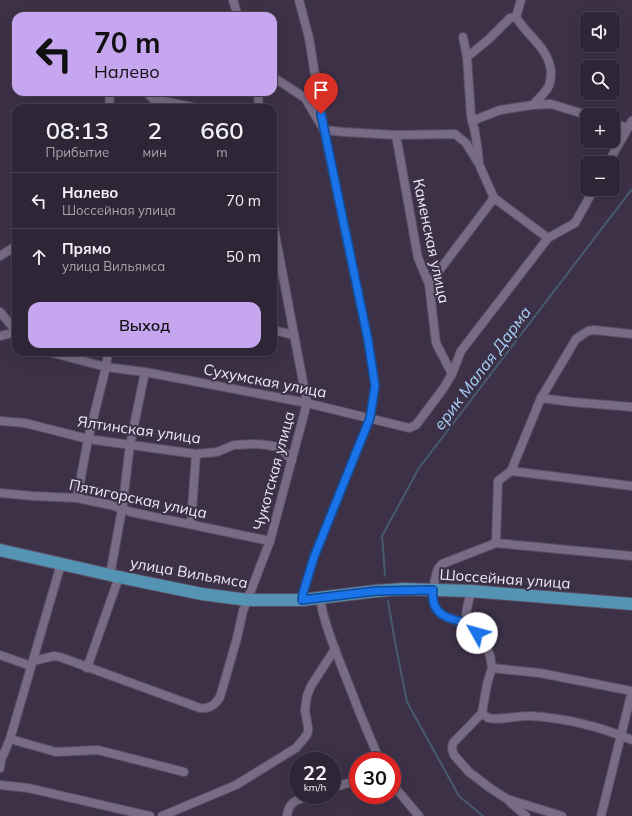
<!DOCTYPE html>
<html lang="ru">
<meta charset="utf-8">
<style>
:root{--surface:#2e2536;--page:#3a3142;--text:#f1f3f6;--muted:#a7a5ad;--line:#494251;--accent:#c7a6f0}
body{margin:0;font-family:Mulish,sans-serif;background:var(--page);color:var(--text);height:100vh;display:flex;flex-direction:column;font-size:15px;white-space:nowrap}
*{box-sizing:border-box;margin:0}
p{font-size:13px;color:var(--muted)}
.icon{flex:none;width:22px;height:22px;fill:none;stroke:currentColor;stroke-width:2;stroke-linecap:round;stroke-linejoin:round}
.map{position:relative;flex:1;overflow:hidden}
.sheet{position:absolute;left:12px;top:104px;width:265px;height:252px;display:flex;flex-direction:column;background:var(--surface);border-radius:12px;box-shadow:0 4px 16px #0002,0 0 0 1px var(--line)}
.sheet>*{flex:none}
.hud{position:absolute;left:12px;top:12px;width:265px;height:84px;border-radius:12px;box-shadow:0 4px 16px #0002,0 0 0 1px var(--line);background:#c7a6f0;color:#111;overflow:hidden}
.fabs{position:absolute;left:580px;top:12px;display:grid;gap:8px}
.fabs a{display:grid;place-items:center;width:40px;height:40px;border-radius:8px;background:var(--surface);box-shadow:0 4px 16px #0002,0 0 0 1px var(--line);font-size:20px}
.speed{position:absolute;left:289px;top:752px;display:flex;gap:8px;font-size:20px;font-weight:700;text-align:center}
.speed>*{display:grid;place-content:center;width:52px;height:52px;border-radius:50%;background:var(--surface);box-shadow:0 4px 16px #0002,0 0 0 1px var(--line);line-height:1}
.speed small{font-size:10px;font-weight:400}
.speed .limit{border:6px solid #d22;background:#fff;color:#111}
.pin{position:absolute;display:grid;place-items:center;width:34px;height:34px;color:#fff;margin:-41px -17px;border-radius:50% 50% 50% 0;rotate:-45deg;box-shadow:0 0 4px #0007}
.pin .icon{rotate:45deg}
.me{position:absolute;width:44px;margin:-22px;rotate:308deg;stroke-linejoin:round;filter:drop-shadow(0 0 3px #0008)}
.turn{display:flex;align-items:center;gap:14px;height:84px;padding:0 16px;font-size:18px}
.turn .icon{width:52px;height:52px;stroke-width:2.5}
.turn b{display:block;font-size:28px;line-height:34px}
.eta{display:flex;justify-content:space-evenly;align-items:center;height:68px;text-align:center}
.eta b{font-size:24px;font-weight:600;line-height:28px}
.cta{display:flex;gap:8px;margin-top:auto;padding:8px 16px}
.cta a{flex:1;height:46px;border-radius:12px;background:var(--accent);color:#111;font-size:16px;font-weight:600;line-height:46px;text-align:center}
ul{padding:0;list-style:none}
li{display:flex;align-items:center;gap:12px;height:56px;padding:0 16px;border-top:1px solid var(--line)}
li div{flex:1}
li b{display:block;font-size:15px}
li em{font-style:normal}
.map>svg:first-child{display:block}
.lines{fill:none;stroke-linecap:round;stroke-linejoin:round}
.stream{stroke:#475b6f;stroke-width:2}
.street-casing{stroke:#594f62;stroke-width:10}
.primary-casing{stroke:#594f62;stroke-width:14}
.street{stroke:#786b85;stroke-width:8}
.primary{stroke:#5593b4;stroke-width:12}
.route-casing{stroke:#114b97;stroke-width:10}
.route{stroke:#1a73e8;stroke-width:7}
.labels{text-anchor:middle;stroke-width:4;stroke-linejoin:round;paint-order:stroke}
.street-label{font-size:15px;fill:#f0e9f7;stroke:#3d3148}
.water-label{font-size:16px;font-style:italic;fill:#a9d2f9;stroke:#3d3148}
</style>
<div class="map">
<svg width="632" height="816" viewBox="0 0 632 816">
<rect width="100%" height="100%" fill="#3d3148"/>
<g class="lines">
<g class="stream">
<path d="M 385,575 L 382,536 L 419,468 L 632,189"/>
<path d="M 388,601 L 395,642 L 407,702 L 459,796 L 483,816"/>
</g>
<defs>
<g id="street">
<path d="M 233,0 L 238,16"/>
<path d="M 299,0 L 309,38 L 324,130 L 368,340 L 375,385 L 370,418 L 314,557 L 303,593 L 302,600"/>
<path d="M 516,17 C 527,36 548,47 551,71 C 551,77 551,84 547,89 C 543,95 537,100 533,105"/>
<path d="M 516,17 L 521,0"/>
<path d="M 463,37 L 467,57 L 471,116 L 475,132 L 478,152 L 479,163"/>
<path d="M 467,57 L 489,39 L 510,18 L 516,17"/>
<path d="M 273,77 L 305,98 L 324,130 L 344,132 L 396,135 L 455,134 L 466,143 L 479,164 L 494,198 L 548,238"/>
<path d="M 146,92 L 153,99 L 197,108"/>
<path d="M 258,92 L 259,108"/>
<path d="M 109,108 L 110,92"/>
<path d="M 472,121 L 500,110 L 533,105 L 551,104 L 587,115"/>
<path d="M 613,123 L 628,128"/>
<path d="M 396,135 L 418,258 L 429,284 L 436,343 L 452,374"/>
<path d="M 608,163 L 632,121"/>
<path d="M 0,256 L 16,246"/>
<path d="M 429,284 L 494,198"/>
<path d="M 0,312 L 16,331"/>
<path d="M 273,330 L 294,335"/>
<path d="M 0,336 L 16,332"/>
<path d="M 49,352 L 106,367 L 145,372 L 307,403 L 409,428 L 416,425 L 443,389 L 452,374 L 461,351 L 548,238 L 575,223 L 594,189"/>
<path d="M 541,398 L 572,402 L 632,407"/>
<path d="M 0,421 L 25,423 L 88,439 L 196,454 L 217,452 L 234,445 L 255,444 L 267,445 L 278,447 L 281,449 L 292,460"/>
<path d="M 511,471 L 632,486"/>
<path d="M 0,493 L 33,496 L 77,498 L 111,505 L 131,512 L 270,541"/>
<path d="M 77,498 L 88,439 L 106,367 L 108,352"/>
<path d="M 191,524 L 196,454"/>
<path d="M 496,543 L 498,481 L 511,471 L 541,398 L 576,339 L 588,331 L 594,330 L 632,334"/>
<path d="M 110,575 L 122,509 L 130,445 L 145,372"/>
<path d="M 471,591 L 467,608 L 466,615 L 487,649 L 490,655 L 492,668 L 540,673 L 632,691"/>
<path d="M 320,598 C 323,620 333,644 341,665 C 353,697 366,729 380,761"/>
<path d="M 471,623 C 445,619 428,615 434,584 C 436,576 436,569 442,564 L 496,543 L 632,556"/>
<path d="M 0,655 L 31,666"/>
<path d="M 33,661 L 54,656 L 60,657 L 200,708 C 210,709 215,705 220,697 L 237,638 L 243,611 L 270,541 L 307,403 L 273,223"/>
<path d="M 87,668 L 119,577"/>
<path d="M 492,668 L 487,684 L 482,713 L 488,718 C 501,721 517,715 531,716 C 564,718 601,727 632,740"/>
<path d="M 482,713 L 453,743 L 452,749 L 454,755 L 469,772 L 490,788 L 507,799 L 562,816"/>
<path d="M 10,739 L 56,752 L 98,750 L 184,772"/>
<path d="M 0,768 L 1,760 L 10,739 L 61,564"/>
<path d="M 392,784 L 419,816"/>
<path d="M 0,785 L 28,788 L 150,816"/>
<path d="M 332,788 L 358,780"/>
<path d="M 510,802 L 526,816"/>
<path d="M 162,816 L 236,785 L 296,748 L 306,736 L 308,732 L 308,727 L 305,710 L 307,696 L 311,686 L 335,649"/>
<path d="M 287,816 C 289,799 299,800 312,795"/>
<path d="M 601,816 L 632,691"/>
</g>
<path id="primary" d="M 0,550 L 119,577 L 202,594 L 248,600 L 302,600 L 376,591 L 404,589 L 471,591 L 632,604"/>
</defs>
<use href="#street" class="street-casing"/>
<use href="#primary" class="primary-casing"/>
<use href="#street" class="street"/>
<use href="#primary" class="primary"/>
</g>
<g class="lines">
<defs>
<path id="route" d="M 321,114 L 368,340 L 375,386 L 370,418 L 314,557 L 303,593 L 302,600 L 376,591 L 433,590 C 430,616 450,620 471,623 L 477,633"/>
</defs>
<use href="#route" class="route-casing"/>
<use href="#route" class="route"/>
</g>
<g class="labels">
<g class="street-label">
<text transform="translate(431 241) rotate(78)" y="5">Каменская улица</text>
<text transform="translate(265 381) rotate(11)" y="5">Сухумская улица</text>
<text transform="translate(139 430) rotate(8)" y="5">Ялтинская улица</text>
<text transform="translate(274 471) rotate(-75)" y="5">Чукотская улица</text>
<text transform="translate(138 499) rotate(12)" y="5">Пятигорская улица</text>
<text transform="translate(189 573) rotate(10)" y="5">улица Вильямса</text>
<text transform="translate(505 579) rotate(4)" y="5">Шоссейная улица</text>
</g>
<g class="water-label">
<text transform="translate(482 368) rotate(-53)" y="6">ерик Малая Дарма</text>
</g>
</g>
</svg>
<div class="fabs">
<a><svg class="icon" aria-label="sound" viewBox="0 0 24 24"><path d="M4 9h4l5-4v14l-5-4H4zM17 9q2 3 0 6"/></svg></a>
<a><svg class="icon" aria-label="search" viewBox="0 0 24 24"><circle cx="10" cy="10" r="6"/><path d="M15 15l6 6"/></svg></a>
<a>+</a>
<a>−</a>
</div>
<div class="speed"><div>22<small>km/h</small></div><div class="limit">30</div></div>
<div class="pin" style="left:321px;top:114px;background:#d93025"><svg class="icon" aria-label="arrive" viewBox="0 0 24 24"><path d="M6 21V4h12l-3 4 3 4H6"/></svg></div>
<svg class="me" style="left:477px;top:633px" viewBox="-20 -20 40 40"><circle r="19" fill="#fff"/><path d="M0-13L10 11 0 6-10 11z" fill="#1a73e8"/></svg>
<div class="hud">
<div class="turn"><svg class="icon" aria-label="left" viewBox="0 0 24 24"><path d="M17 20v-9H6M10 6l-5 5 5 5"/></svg><div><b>70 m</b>Налево</div></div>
</div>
<section class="sheet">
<div class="eta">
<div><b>08:13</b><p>Прибытие</p></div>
<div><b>2</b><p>мин</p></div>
<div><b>660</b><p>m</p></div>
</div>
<ul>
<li><svg class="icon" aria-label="left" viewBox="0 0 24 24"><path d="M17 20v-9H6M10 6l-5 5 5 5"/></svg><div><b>Налево</b><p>Шоссейная улица</p></div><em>70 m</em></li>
<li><svg class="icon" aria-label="ahead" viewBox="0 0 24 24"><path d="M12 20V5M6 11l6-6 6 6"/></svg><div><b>Прямо</b><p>улица Вильямса</p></div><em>50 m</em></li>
</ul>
<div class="cta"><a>Выход</a></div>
</section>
</div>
